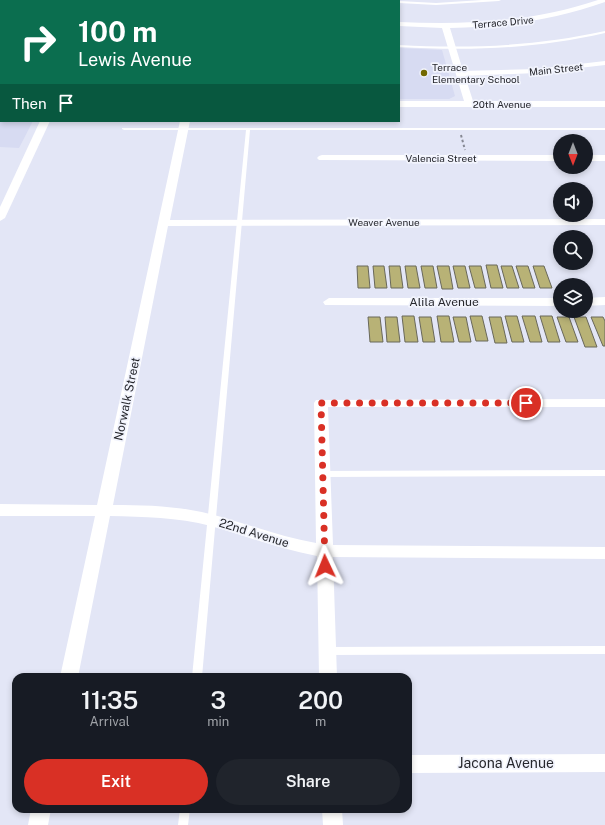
<!DOCTYPE html>
<style>
:root{--surface:#171b24;--page:#20242c;--text:#f1f3f6;--muted:#9ea1a6;--accent:#d93025}
body{margin:0;font-family:"Public Sans",sans-serif;background:var(--page);color:var(--text);height:100vh;display:flex;flex-direction:column;font-size:15px;white-space:nowrap}
*{box-sizing:border-box;margin:0}
p{font-size:13px;color:var(--muted)}
.icon{flex:none;width:22px;height:22px;fill:none;stroke:currentColor;stroke-width:2;stroke-linecap:round;stroke-linejoin:round}
.map{position:relative;flex:1;overflow:hidden}
.panel{position:absolute;left:12px;top:673px;width:400px;height:140px;display:flex;flex-direction:column;background:var(--surface);border-radius:12px;box-shadow:0 2px 6px #0003}
.panel>*{flex:none}
.top-card{position:absolute;left:0px;top:0px;width:400px;height:122px;box-shadow:0 2px 6px #0003;background:#0b6e4f;color:#fff;overflow:hidden}
.needle{width:26px;rotate:180deg}
.tools{position:absolute;left:553px;top:134px;display:grid;gap:8px}
.tools a{display:grid;place-items:center;width:40px;height:40px;border-radius:50%;background:var(--surface);box-shadow:0 2px 6px #0003;font-size:20px}
.pin{position:absolute;display:grid;place-items:center;width:34px;height:34px;color:#fff;margin:-17px;border:2px solid #fff;border-radius:50%;box-shadow:0 1px 4px #0007}
.me{position:absolute;width:44px;margin:-22px;rotate:358deg;stroke-linejoin:round;filter:drop-shadow(0 0 3px #0008)}
.turn{display:flex;align-items:center;gap:14px;height:84px;padding:0 12px;font-size:18px}
.turn .icon{width:52px;height:52px;stroke-width:2.5}
.turn b{display:block;font-size:28px;line-height:34px}
.then{display:flex;align-items:center;height:38px;padding:0 12px;background:#0003;gap:8px;font-size:15px}
.eta{display:flex;justify-content:space-evenly;align-items:center;height:68px;text-align:center}
.eta b{font-size:24px;font-weight:600;line-height:28px}
.cta{display:flex;gap:8px;margin-top:auto;padding:8px 12px}
.cta a{flex:1;height:46px;border-radius:24px;background:var(--accent);color:#fff;font-size:16px;font-weight:600;line-height:46px;text-align:center}
.cta a+a{background:var(--page);color:var(--text)}
.map>svg:first-child{display:block}
.built{fill:#d7dbf2}
.building{fill:#b8b276;stroke:#69685a}
.lines{fill:none;stroke-linecap:round;stroke-linejoin:round}
.path{stroke:#868893;stroke-width:2;stroke-dasharray:2.5 2.5;stroke-linecap:butt}
.lane{fill:#fff;fill-rule:evenodd}
.street{fill:#fff;fill-rule:evenodd}
.route{stroke:#d93025;stroke-width:7;stroke-dasharray:0 12.6}
.poi-dot{fill:#736901;stroke:#f2f4fd;stroke-width:1.5}
.labels{text-anchor:middle;stroke-width:3.5;stroke-linejoin:round;paint-order:stroke}
.far-street-label{font-size:10px;fill:#26272d;stroke:#f2f4fd}
.far-poi-label{font-size:10px;fill:#26272d;stroke:#f2f4fd;text-anchor:start}
.street-label{font-size:12px;fill:#26272d;stroke:#f2f4fd}
.near-street-label{font-size:14px;fill:#26272d;stroke:#f2f4fd}
</style>
<div class="map">
<svg width="605" height="825" viewBox="0 0 605 825">
<rect width="100%" height="100%" fill="#e3e6f6"/>
<g class="built">
<path d="M 0,0 L 201,0 L 1,1 L 0,101 Z"/>
<path d="M 399,48 L 442,50 L 455,96 L 449,99 L 399,99 Z"/>
<path d="M 0,109 L 1,121 L 33,121 L 19,148 L 0,147 Z"/>
</g>
<g class="building">
<path d="M 486,265 L 497,265 L 503,288 L 491,288 Z"/>
<path d="M 357,266 L 368,266 L 370,288 L 358,288 Z"/>
<path d="M 373,266 L 384,266 L 387,288 L 375,288 Z"/>
<path d="M 389,266 L 400,266 L 403,288 L 391,288 Z"/>
<path d="M 405,266 L 416,266 L 420,288 L 408,288 Z"/>
<path d="M 421,266 L 433,266 L 437,288 L 425,288 Z"/>
<path d="M 437,266 L 449,266 L 453,289 L 442,289 Z"/>
<path d="M 453,266 L 465,266 L 470,288 L 458,288 Z"/>
<path d="M 469,266 L 481,266 L 486,288 L 475,288 Z"/>
<path d="M 501,266 L 512,266 L 519,288 L 507,288 Z"/>
<path d="M 516,266 L 528,266 L 535,288 L 523,288 Z"/>
<path d="M 533,266 L 544,266 L 552,288 L 540,288 Z"/>
<path d="M 402,316 L 414,316 L 418,342 L 405,342 Z"/>
<path d="M 437,316 L 449,316 L 454,342 L 441,342 Z"/>
<path d="M 470,316 L 482,316 L 488,341 L 476,341 Z"/>
<path d="M 505,316 L 517,316 L 524,342 L 512,342 Z"/>
<path d="M 522,316 L 535,316 L 542,342 L 530,342 Z"/>
<path d="M 540,316 L 552,316 L 560,342 L 548,342 Z"/>
<path d="M 368,317 L 380,317 L 383,342 L 370,342 Z"/>
<path d="M 385,317 L 397,317 L 400,342 L 387,342 Z"/>
<path d="M 419,317 L 431,317 L 435,342 L 423,342 Z"/>
<path d="M 453,317 L 466,317 L 471,342 L 459,342 Z"/>
<path d="M 489,317 L 501,317 L 507,343 L 495,343 Z"/>
<path d="M 557,317 L 569,317 L 578,342 L 566,342 Z"/>
<path d="M 574,317 L 586,317 L 597,347 L 585,347 Z"/>
<path d="M 591,317 L 603,317 L 605,321 L 605,346 L 603,346 Z"/>
</g>
<g class="lines">
<path class="path" d="M 461,135 L 465,150"/>
<g class="lane">
<path d="M 482,0 L 501,0 L 499,1 L 436,5 L 399,3 L 399,1 L 436,3 Z"/>
<path d="M 605,31 L 605,33 C 536,49 470,51 399,47 L 399,45 C 470,49 536,46 605,31 Z"/>
<path d="M 122,128 L 605,128 L 605,130 L 250,130 L 202,677 L 192,677 L 246,130 L 124,130 L 122,129 Z"/>
<path d="M 605,470 L 605,476 L 323,477 L 320,476 L 319,474 L 320,472 L 323,471 Z"/>
<path d="M 605,646 L 605,654 L 328,655 L 325,654 L 324,651 L 325,648 L 328,647 Z"/>
<path d="M 180,809 L 190,809 L 188,825 L 178,825 Z"/>
</g>
<g class="street">
<path d="M 206,0 L 214,0 L 205,1 Z"/>
<path d="M 264,0 L 273,0 L 274,1 L 265,1 Z"/>
<path d="M 598,0 L 605,0 L 605,2 C 554,20 503,27 450,28 L 463,71 L 536,69 L 605,61 L 605,65 L 536,73 L 465,76 L 473,101 L 605,101 L 605,107 L 399,107 L 399,101 L 464,101 L 442,28 L 399,26 L 399,22 C 467,25 533,22 598,0 Z"/>
<rect x="0" y="101" width="1" height="6"/>
<path d="M 40,121 L 50,121 L 5,218 L 0,221 L 0,207 Z"/>
<path d="M 180,121 L 190,121 L 170,220 L 605,219 L 605,225 L 168,226 L 113,505 C 146,505 178,506 210,514 C 246,523 280,537 316,543 L 314,403 L 316,400 L 605,399 L 605,407 L 328,407 L 333,545 L 605,547 L 605,559 L 333,557 L 337,677 L 319,677 L 317,556 C 280,549 246,536 211,526 C 177,517 144,517 110,516 L 78,677 L 60,677 L 95,516 L 0,516 L 0,504 L 97,505 Z"/>
<path d="M 322,155 L 560,155 L 560,161 L 319,160 L 317,158 L 319,156 Z"/>
<rect x="586" y="155" width="19" height="6"/>
<path d="M 605,297 L 605,305 L 586,306 L 586,298 Z"/>
<path d="M 329,298 L 560,298 L 560,306 L 325,305 L 323,302 Z"/>
<path d="M 605,754 L 605,772 L 408,773 L 408,755 Z"/>
<path d="M 31,809 L 51,809 L 48,825 L 28,825 Z"/>
<path d="M 322,809 L 342,809 L 343,825 L 323,825 Z"/>
</g>
</g>
<g class="lines">
<path class="route" d="M 325,566 L 321,403 L 526,403"/>
</g>
<circle class="poi-dot" cx="424" cy="73" r="4"/>
<g class="labels">
<g class="far-street-label">
<text transform="translate(503 22) rotate(-5)" y="4">Terrace Drive</text>
<text transform="translate(556 69) rotate(-6)" y="4">Main Street</text>
<text x="502" y="108">20th Avenue</text>
<text x="441" y="162">Valencia Street</text>
<text x="384" y="226">Weaver Avenue</text>
</g>
<g class="far-poi-label">
<text x="432" y="71">Terrace<tspan x="432" dy="12">Elementary School</tspan></text>
</g>
<g class="street-label">
<text x="444" y="306">Alila Avenue</text>
<text transform="translate(127 399) rotate(-78)" y="4">Norwalk Street</text>
<text transform="translate(254 533) rotate(17)" y="4">22nd Avenue</text>
</g>
<g class="near-street-label">
<text x="506" y="768">Jacona Avenue</text>
</g>
</g>
</svg>
<div class="tools">
<a><svg class="needle" viewBox="-14 -14 28 28"><path d="M0-13l5 13h-10z" fill="#e53935"/><path d="M0 13l5-13h-10z" fill="#9ea1a6"/></svg></a>
<a><svg class="icon" aria-label="sound" viewBox="0 0 24 24"><path d="M4 9h4l5-4v14l-5-4H4zM17 9q2 3 0 6"/></svg></a>
<a><svg class="icon" aria-label="search" viewBox="0 0 24 24"><circle cx="10" cy="10" r="6"/><path d="M15 15l6 6"/></svg></a>
<a><svg class="icon" aria-label="layers" viewBox="0 0 24 24"><path d="M12 4l9 5-9 5-9-5zM3 14l9 5 9-5"/></svg></a>
</div>
<div class="pin" style="left:526px;top:403px;background:#d93025"><svg class="icon" aria-label="arrive" viewBox="0 0 24 24"><path d="M6 21V4h12l-3 4 3 4H6"/></svg></div>
<svg class="me" style="left:325px;top:566px" viewBox="-20 -20 40 40"><path d="M0-17L14 15 0 8-14 15z" fill="#d93025" stroke="#fff" stroke-width="4"/></svg>
<div class="top-card">
<div class="turn"><svg class="icon" aria-label="right" viewBox="0 0 24 24"><path d="M7 20v-9h11M14 6l5 5-5 5"/></svg><div><b>100 m</b>Lewis Avenue</div></div>
<div class="then">Then<svg class="icon" aria-label="arrive" viewBox="0 0 24 24"><path d="M6 21V4h12l-3 4 3 4H6"/></svg></div>
</div>
<section class="panel">
<div class="eta">
<div><b>11:35</b><p>Arrival</p></div>
<div><b>3</b><p>min</p></div>
<div><b>200</b><p>m</p></div>
</div>
<div class="cta"><a>Exit</a><a>Share</a></div>
</section>
</div>
